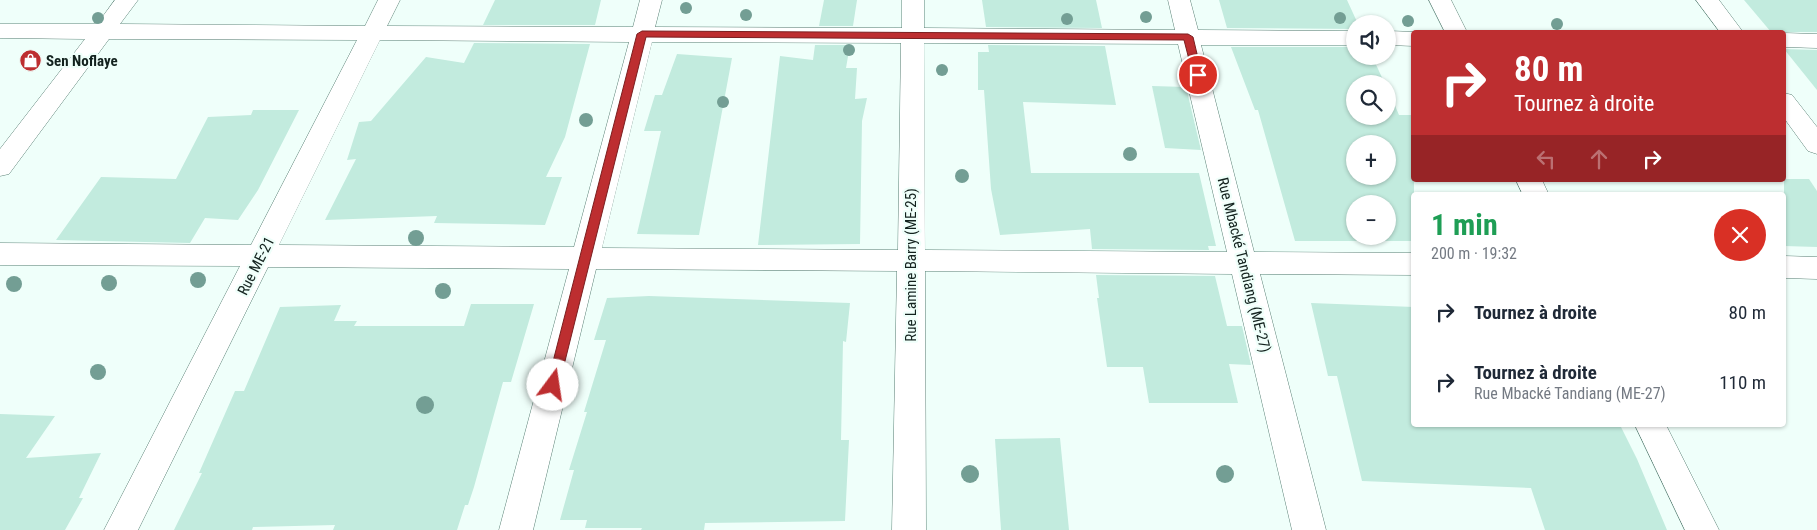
<!DOCTYPE html>
<html lang="fr">
<meta charset="utf-8">
<style>
:root{--surface:#fff;--page:#f6f6f7;--text:#1f2937;--muted:#747a83}
body{margin:0;font-family:"Roboto Condensed",sans-serif;background:var(--page);color:var(--text);height:100vh;display:flex;flex-direction:column;font-size:19px;white-space:nowrap}
*{box-sizing:border-box;margin:0}
p{font-size:16px;color:var(--muted)}
.icon{flex:none;width:28px;height:28px;fill:none;stroke:currentColor;stroke-width:2;stroke-linecap:round;stroke-linejoin:round}
.map{position:relative;flex:1;overflow:hidden}
.drawer{position:absolute;left:1411px;top:192px;width:375px;height:235px;display:flex;flex-direction:column;background:var(--surface);border-radius:5px;box-shadow:0 1px 4px #0004}
.drawer>*{flex:none}
.top-card{position:absolute;left:1411px;top:30px;width:375px;height:152px;border-radius:5px;box-shadow:0 1px 4px #0004;background:#bd2e30;color:#fff;overflow:hidden}
.controls{position:absolute;left:1346px;top:15px;display:grid;gap:10px}
.controls a{display:grid;place-items:center;width:50px;height:50px;border-radius:50%;background:var(--surface);box-shadow:0 1px 4px #0004;font-size:25px}
.pin{position:absolute;display:grid;place-items:center;width:42px;height:42px;color:#fff;margin:-21px;border:2px solid #fff;border-radius:50%;box-shadow:0 1px 5px #0007}
.me{position:absolute;width:55px;margin:-28px;rotate:14deg;stroke-linejoin:round;filter:drop-shadow(0 0 4px #0008)}
.turn{display:flex;align-items:center;gap:18px;height:105px;padding:0 20px;font-size:22px}
.turn .icon{width:65px;height:65px;stroke-width:2.5}
.turn b{display:block;font-size:35px;line-height:42px}
.lanes{display:flex;align-items:center;height:48px;padding:0 20px;background:#0003;justify-content:center;gap:25px;direction:ltr}
.lanes .off{opacity:.35}
.round{display:grid;place-items:center;flex:none;width:52px;height:52px;border-radius:26px;background:var(--page)}
.head{display:flex;align-items:center;justify-content:space-between;height:85px;padding:0 20px}
h1{font-size:30px;font-weight:700;line-height:38px;color:#1e9e55}
ul{padding:0;list-style:none}
li{display:flex;align-items:center;gap:15px;height:70px;padding:0 20px}
li div{flex:1}
li b{display:block;font-size:19px}
li em{font-style:normal}
.map>svg:first-child{display:block}
.building{fill:#c2ebde;fill-rule:evenodd}
.lines{fill:none;stroke-linecap:round;stroke-linejoin:round}
.street-casing{stroke:#5b8176;stroke-width:1}
.street{fill:#fff;fill-rule:evenodd}
.tree{fill:#739e94}
.route{fill:#bd2e30;stroke:#7b1e1f}
.labels{text-anchor:middle;stroke-width:4.5;stroke-linejoin:round;paint-order:stroke}
.poi-label{font-size:15px;font-weight:bold;fill:#13221e;stroke:#effffa;text-anchor:start}
.street-label{font-size:15px;fill:#13221e;stroke:#effffa}
</style>
<div class="map">
<svg width="1817" height="530" viewBox="0 0 1817 530">
<rect width="100%" height="100%" fill="#effffa"/>
<g class="building">
<path d="M 495,0 L 601,0 L 595,25 L 483,25 Z"/>
<path d="M 824,0 L 857,0 L 853,26 L 819,26 Z"/>
<path d="M 982,0 L 1096,0 L 1102,28 L 986,27 Z"/>
<path d="M 1219,0 L 1347,0 L 1358,24 L 1355,24 L 1355,29 L 1227,28 Z"/>
<path d="M 1744,0 L 1817,0 L 1817,32 L 1771,32 Z"/>
<path d="M 474,43 L 590,44 L 565,137 L 546,177 L 562,177 L 545,225 L 434,223 L 437,216 L 325,220 L 356,159 L 347,160 L 359,122 L 371,121 L 426,57 L 464,63 Z"/>
<path d="M 815,45 L 850,45 L 846,68 L 857,68 L 855,99 L 867,98 L 862,121 L 860,244 L 758,245 L 780,56 L 813,60 Z"/>
<path d="M 988,45 L 1105,46 L 1116,105 L 1023,102 L 1031,173 L 1199,173 L 1216,246 L 1208,246 L 1209,250 L 1092,249 L 1090,229 L 1000,235 L 991,189 L 984,90 L 978,90 L 978,52 L 989,52 Z"/>
<path d="M 1231,47 L 1355,47 L 1355,56 L 1372,56 L 1385,84 L 1355,84 L 1355,116 L 1388,116 L 1388,89 L 1399,115 L 1414,115 L 1414,241 L 1295,241 L 1258,110 L 1255,110 ZM 1355,144 L 1388,144 L 1388,176 L 1355,176 ZM 1355,204 L 1388,204 L 1388,236 L 1355,236 Z"/>
<path d="M 1784,49 L 1817,50 L 1817,90 Z"/>
<path d="M 677,54 L 732,58 L 699,235 L 637,234 L 661,131 L 644,131 L 655,95 L 662,95 Z"/>
<path d="M 1152,86 L 1186,87 L 1201,150 L 1165,148 Z"/>
<path d="M 253,110 L 299,110 L 258,190 L 238,220 L 205,218 L 190,243 L 56,240 L 101,177 L 176,179 L 208,117 L 251,115 Z"/>
<path d="M 1784,179 L 1809,179 L 1817,191 L 1817,247 L 1784,246 Z"/>
<path d="M 1096,275 L 1215,276 L 1227,326 L 1242,326 L 1251,365 L 1229,364 L 1238,403 L 1149,403 L 1143,367 L 1107,367 L 1097,298 L 1099,298 Z"/>
<path d="M 649,296 L 850,303 L 846,342 L 843,341 L 841,440 L 849,440 L 845,521 L 705,523 L 704,530 L 641,530 L 642,528 L 585,528 L 587,520 L 560,520 L 574,470 L 569,470 L 587,412 L 584,412 L 606,340 L 594,340 L 607,298 Z"/>
<path d="M 1311,303 L 1414,307 L 1414,425 L 1620,425 L 1637,459 L 1667,530 L 1545,530 L 1531,488 L 1362,481 L 1337,376 L 1328,376 Z"/>
<path d="M 471,304 L 534,304 L 511,382 L 503,382 L 474,487 L 468,505 L 465,505 L 457,530 L 333,530 L 335,525 L 253,527 L 252,530 L 174,530 L 202,473 L 199,473 L 235,391 L 244,391 L 280,307 L 341,305 L 334,321 L 357,321 L 354,326 L 464,326 Z"/>
<path d="M 0,414 L 55,416 L 26,458 L 101,453 L 79,498 L 83,498 L 65,530 L 0,530 Z"/>
<path d="M 1060,438 L 1069,530 L 1001,530 L 995,439 Z"/>
</g>
<g class="lines">
<defs>
<g id="street">
<path d="M 115,0 L 138,0 L 120,24 L 365,26 L 378,0 L 400,0 L 387,26 L 633,27 L 640,0 L 662,0 L 655,27 L 902,28 L 902,0 L 924,0 L 924,28 L 1175,30 L 1168,0 L 1190,0 L 1198,30 L 1355,31 L 1355,45 L 1201,45 L 1254,252 L 1414,253 L 1414,275 L 1260,274 L 1326,530 L 1292,530 L 1232,274 L 925,271 L 926,530 L 892,530 L 897,271 L 596,269 L 533,530 L 499,530 L 569,269 L 268,267 L 138,530 L 104,530 L 240,266 L 0,265 L 0,243 L 251,245 L 357,40 L 109,39 L 9,174 L 0,176 L 0,149 L 85,39 L 0,38 L 0,24 L 97,24 ZM 380,40 L 629,42 L 574,247 L 279,245 ZM 652,42 L 901,43 L 898,250 L 602,248 ZM 924,43 L 1178,44 L 1227,252 L 925,250 Z"/>
<path d="M 1429,0 L 1451,0 L 1467,32 L 1445,32 Z"/>
<path d="M 1696,0 L 1719,0 L 1743,32 L 1720,32 Z"/>
<path d="M 1388,31 L 1417,32 L 1414,32 L 1414,46 L 1388,45 Z"/>
<path d="M 1784,33 L 1817,34 L 1817,48 L 1784,47 Z"/>
<path d="M 1784,93 L 1792,95 L 1817,127 L 1817,154 L 1808,151 L 1784,118 Z"/>
<path d="M 1516,180 L 1542,180 L 1549,195 L 1523,195 Z"/>
<path d="M 1784,256 L 1817,257 L 1817,279 L 1784,278 Z"/>
<path d="M 1635,425 L 1666,425 L 1719,530 L 1685,530 Z"/>
</g>
</defs>
<use href="#street" class="street-casing"/>
<use href="#street" class="street"/>
</g>
<g class="tree">
<circle cx="686" cy="8" r="6"/>
<circle cx="746" cy="15" r="6"/>
<circle cx="1146" cy="17" r="6"/>
<circle cx="98" cy="18" r="6"/>
<circle cx="1340" cy="18" r="6"/>
<circle cx="1067" cy="19" r="6"/>
<circle cx="1408" cy="21" r="6"/>
<circle cx="1557" cy="24" r="6"/>
<circle cx="849" cy="50" r="6"/>
<circle cx="942" cy="70" r="6"/>
<circle cx="723" cy="102" r="6"/>
<circle cx="586" cy="120" r="7"/>
<circle cx="1130" cy="154" r="7"/>
<circle cx="962" cy="176" r="7"/>
<circle cx="416" cy="238" r="8"/>
<circle cx="198" cy="280" r="8"/>
<circle cx="109" cy="283" r="8"/>
<circle cx="14" cy="284" r="8"/>
<circle cx="443" cy="291" r="8"/>
<circle cx="98" cy="372" r="8"/>
<circle cx="425" cy="405" r="9"/>
<circle cx="970" cy="474" r="9"/>
<circle cx="1225" cy="474" r="9"/>
</g>
<path class="route" d="M 642,31 L 1188,34 L 1193,37 L 1202,75 L 1198,78 L 1193,75 L 1184,40 L 646,37 L 559,385 L 557,389 L 553,390 L 549,389 L 547,385 L 637,34 Z"/>
<defs>
<symbol id="shop-disc" viewBox="-11 -11 22 22"><circle r="9.5" fill="#bd2e30" stroke="#effffa"/><path d="M-5-2.5h2.3a2.7 3.5 0 0 1 5.4 0H5L5.5 6h-11ZM-1.5-2.5h3a1.5 2.3 0 0 0-3 0Z" fill="#fff"/></symbol>
</defs>
<g fill-rule="evenodd">
<use href="#shop-disc" x="18" y="48" width="25" height="25"/>
</g>
<g class="labels">
<g class="poi-label">
<text x="46" y="66">Sen Noflaye</text>
</g>
<g class="street-label">
<text transform="translate(911 265) rotate(-90)" y="5">Rue Lamine Barry (ME-25)</text>
<text transform="translate(1244 265) rotate(76)" y="5">Rue Mbacké Tandiang (ME-27)</text>
<text transform="translate(256 266) rotate(-63)" y="5">Rue ME-21</text>
</g>
</g>
</svg>
<div class="controls">
<a><svg class="icon" aria-label="sound" viewBox="0 0 24 24"><path d="M4 9h4l5-4v14l-5-4H4zM17 9q2 3 0 6"/></svg></a>
<a><svg class="icon" aria-label="search" viewBox="0 0 24 24"><circle cx="10" cy="10" r="6"/><path d="M15 15l6 6"/></svg></a>
<a>+</a>
<a>−</a>
</div>
<div class="pin" style="left:1198px;top:75px;background:#d93025"><svg class="icon" aria-label="arrive" viewBox="0 0 24 24"><path d="M6 21V4h12l-3 4 3 4H6"/></svg></div>
<svg class="me" style="left:553px;top:385px" viewBox="-20 -20 40 40"><circle r="19" fill="#fff"/><path d="M0-13L10 11 0 6-10 11z" fill="#bd2e30"/></svg>
<div class="top-card">
<div class="turn"><svg class="icon" aria-label="right" viewBox="0 0 24 24"><path d="M7 20v-9h11M14 6l5 5-5 5"/></svg><div><b>80 m</b>Tournez à droite</div></div>
<div class="lanes"><svg class="icon off" aria-label="left" viewBox="0 0 24 24"><path d="M17 20v-9H6M10 6l-5 5 5 5"/></svg><svg class="icon off" aria-label="ahead" viewBox="0 0 24 24"><path d="M12 20V5M6 11l6-6 6 6"/></svg><svg class="icon" aria-label="right" viewBox="0 0 24 24"><path d="M7 20v-9h11M14 6l5 5-5 5"/></svg></div>
</div>
<section class="drawer">
<div class="head"><div><h1>1 min</h1><p>200 m · 19:32</p></div><a class="round" style="background:#d93025;color:#fff"><svg class="icon" aria-label="close" viewBox="0 0 24 24"><path d="M6 6l12 12M18 6L6 18"/></svg></a></div>
<ul>
<li><svg class="icon" aria-label="right" viewBox="0 0 24 24"><path d="M7 20v-9h11M14 6l5 5-5 5"/></svg><div><b>Tournez à droite</b></div><em>80 m</em></li>
<li><svg class="icon" aria-label="right" viewBox="0 0 24 24"><path d="M7 20v-9h11M14 6l5 5-5 5"/></svg><div><b>Tournez à droite</b><p>Rue Mbacké Tandiang (ME-27)</p></div><em>110 m</em></li>
</ul>
</section>
</div>
